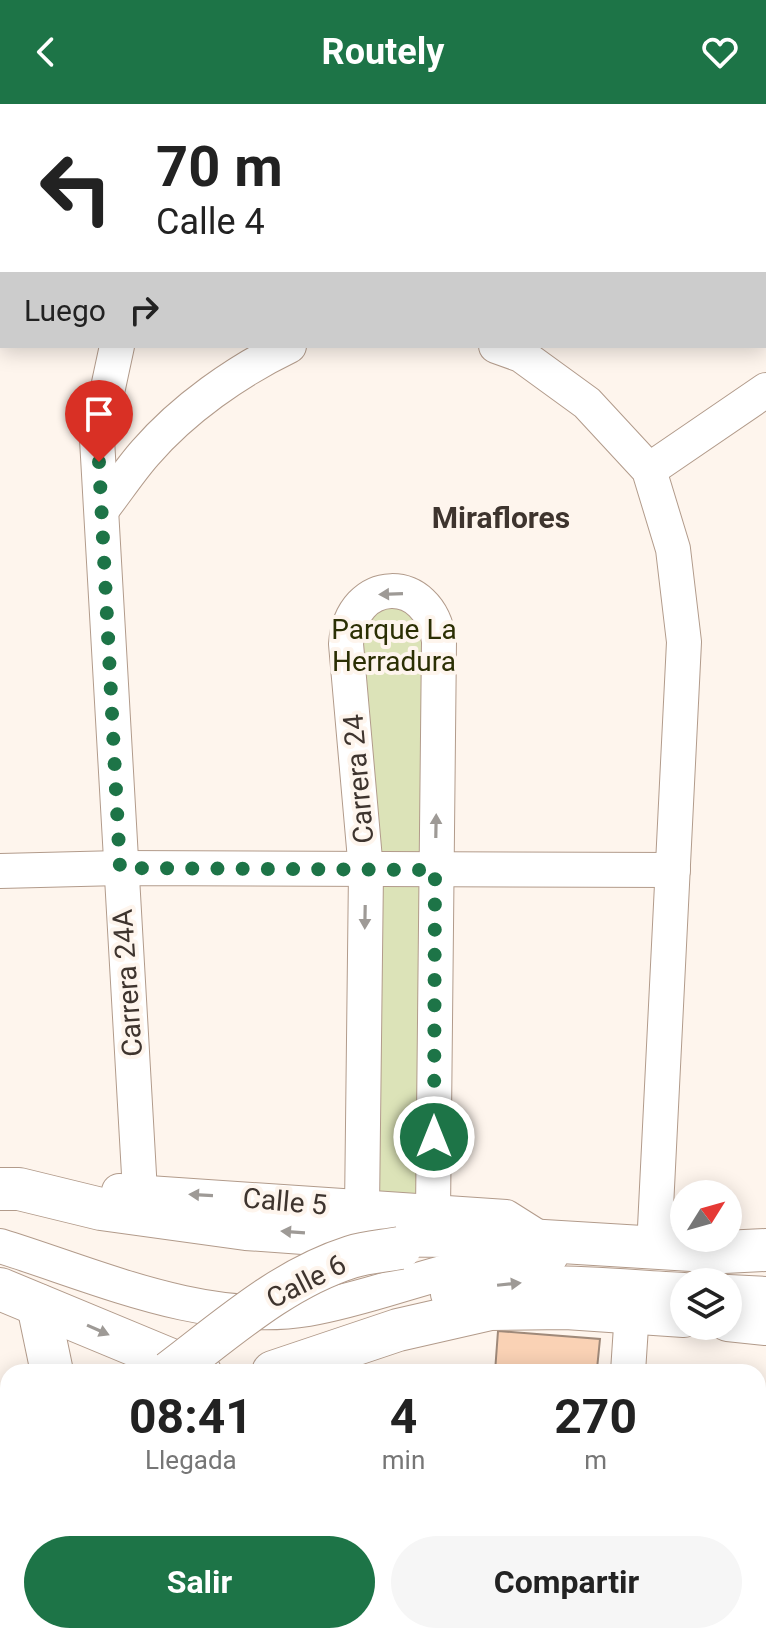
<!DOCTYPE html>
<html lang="es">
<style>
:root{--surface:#fff;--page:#f6f6f6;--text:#222;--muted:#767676;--accent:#1d7447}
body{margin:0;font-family:Roboto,sans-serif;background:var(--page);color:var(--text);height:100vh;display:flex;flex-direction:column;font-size:30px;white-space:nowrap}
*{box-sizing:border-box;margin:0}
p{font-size:26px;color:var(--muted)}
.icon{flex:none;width:44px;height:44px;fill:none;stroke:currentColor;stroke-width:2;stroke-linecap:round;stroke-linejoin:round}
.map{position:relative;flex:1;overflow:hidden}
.details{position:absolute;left:0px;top:1260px;width:766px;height:280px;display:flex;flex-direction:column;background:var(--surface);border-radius:24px 24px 0 0;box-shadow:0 4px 20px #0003}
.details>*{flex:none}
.hud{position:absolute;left:0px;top:0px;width:766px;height:244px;box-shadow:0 4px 20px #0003;background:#fff;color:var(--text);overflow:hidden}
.needle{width:52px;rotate:53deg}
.controls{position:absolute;left:670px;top:1076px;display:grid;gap:16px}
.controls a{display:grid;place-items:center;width:72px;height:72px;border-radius:50%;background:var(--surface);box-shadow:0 4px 20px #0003;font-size:40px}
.pin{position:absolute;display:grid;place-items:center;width:68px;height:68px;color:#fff;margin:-82px -34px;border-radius:50% 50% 50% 0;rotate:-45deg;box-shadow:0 0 8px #0007}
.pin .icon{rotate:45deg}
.me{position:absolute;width:88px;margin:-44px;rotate:0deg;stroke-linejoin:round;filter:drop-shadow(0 0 6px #0008)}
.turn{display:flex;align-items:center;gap:28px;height:168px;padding:0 24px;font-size:36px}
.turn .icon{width:104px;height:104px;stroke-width:2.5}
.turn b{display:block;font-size:56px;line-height:68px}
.then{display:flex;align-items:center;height:76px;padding:0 24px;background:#0003;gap:16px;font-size:30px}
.eta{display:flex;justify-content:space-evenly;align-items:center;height:136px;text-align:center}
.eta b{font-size:48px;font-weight:700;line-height:56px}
.button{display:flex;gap:16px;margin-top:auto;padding:16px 24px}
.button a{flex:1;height:92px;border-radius:48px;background:var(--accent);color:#fff;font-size:32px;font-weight:700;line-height:92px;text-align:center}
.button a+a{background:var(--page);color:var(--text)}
header{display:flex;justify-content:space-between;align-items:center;height:104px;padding:0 24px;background:var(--accent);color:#fff;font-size:36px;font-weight:700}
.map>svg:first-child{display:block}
.green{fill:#dce3b8}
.building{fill:#fad2b5;stroke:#9f8979;stroke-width:2}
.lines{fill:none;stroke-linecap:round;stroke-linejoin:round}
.minor-casing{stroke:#b29b8b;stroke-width:36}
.major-casing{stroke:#b29b8b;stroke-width:44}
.minor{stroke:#fff;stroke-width:34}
.major{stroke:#fff;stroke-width:42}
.major-bridge-casing{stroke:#b29b8b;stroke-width:44;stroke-linecap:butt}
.major-bridge{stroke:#fff;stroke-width:42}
.oneway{fill:#9e9a96}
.route{stroke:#1d7447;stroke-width:14;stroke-dasharray:0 25.2}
.labels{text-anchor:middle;stroke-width:8;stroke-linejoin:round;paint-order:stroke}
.park-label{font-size:28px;fill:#2b2f03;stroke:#fef5ed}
.street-label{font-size:28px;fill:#3e342e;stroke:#fef5ed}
.neighbourhood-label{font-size:30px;font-weight:bold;fill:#3e342e;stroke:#fef5ed}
</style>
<header><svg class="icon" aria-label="back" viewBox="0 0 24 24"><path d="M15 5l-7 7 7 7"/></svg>Routely<svg class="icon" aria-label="heart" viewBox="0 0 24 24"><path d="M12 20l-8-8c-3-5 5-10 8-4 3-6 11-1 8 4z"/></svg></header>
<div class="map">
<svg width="766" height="1540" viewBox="0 0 766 1540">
<rect width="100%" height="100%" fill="#fef5ed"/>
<path class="green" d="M 426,501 L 433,1108 L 362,1105 L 357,503 Z"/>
<path class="building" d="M 498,1227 L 600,1235 L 597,1265 L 608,1268 L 495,1268 Z"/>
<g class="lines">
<defs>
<g id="minor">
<path d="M 590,0 L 596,2"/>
<path d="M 765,0 L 766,5"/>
<path d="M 332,2 L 336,0"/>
<path d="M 0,13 L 2,11"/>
<path d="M 117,242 L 97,335 L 140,1088"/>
<path d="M 496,242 L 521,251 L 587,299 L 649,366 L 673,445 L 684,538 L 654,1144"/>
<path d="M 649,366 L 766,286"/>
<path d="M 103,404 C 117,386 130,366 145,349 C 183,305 237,267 289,242"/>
<path d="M 0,767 L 120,764 L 673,766"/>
<path d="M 119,1087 L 506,1113 L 544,1137"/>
<path d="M 362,1105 L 366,767 L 346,540 C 351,471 430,469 439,537 L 433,1108"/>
<path d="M 0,1142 C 97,1172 205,1222 308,1205 C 390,1191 466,1151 551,1152"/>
<path d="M 728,1188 L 766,1190"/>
<path d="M 448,1190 C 527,1171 604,1182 684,1186"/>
<path d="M 628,1268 L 632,1207"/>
<path d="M 758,1460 L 766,1461"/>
<path d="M 387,1532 L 435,1540"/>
<path d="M 609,1540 L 610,1532"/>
</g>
<g id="major">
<path d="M 0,1085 L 19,1085 L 101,1105 L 246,1125 L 331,1131 L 462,1132 L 724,1148 L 766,1146"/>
<path d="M 0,1185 L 200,1268"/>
<path d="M 38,1201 L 52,1268"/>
<path d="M 728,1216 L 766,1220"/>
<path d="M 273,1268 L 398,1226 L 490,1205 L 566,1204 L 684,1212"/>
<path d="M 0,1404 L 8,1396"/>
</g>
</defs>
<use href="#minor" class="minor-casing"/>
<use href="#major" class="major-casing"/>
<use href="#minor" class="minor"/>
<use href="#major" class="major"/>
<defs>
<path id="major-bridge" d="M 170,1268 C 227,1225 282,1175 351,1153 C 366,1148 384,1147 400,1144"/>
</defs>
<use href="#major-bridge" class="major-bridge-casing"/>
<use href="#major-bridge" class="major-bridge"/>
</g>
<defs><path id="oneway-solid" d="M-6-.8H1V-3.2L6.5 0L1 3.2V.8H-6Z" transform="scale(2)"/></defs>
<g class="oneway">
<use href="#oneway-solid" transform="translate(391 490) rotate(178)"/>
<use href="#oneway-solid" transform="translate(436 722) rotate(-89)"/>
<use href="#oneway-solid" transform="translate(365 813) rotate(91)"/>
<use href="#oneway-solid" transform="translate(201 1091) rotate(-177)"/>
<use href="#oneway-solid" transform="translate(293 1128) rotate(-176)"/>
<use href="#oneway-solid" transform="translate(509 1180) rotate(-6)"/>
<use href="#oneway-solid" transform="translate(98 1226) rotate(24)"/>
</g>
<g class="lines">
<path class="route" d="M 99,358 L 120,764 L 435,766 L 434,1033"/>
</g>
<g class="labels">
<g class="park-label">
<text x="394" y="535">Parque La<tspan x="394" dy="32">Herradura</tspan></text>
</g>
<g class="street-label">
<text transform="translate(358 675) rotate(-95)" y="10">Carrera 24</text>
<text transform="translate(127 879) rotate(-94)" y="10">Carrera 24A</text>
<text transform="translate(285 1097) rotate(5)" y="10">Calle 5</text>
<text transform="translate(306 1177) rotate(-27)" y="10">Calle 6</text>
</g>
<g class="neighbourhood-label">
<text x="501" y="424">Miraflores</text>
</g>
</g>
</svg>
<div class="controls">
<a><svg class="needle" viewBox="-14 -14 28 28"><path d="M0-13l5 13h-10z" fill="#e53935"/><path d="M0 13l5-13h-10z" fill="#767676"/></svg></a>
<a><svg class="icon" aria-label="layers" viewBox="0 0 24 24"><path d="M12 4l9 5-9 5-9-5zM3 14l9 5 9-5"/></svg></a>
</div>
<div class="pin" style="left:99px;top:358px;background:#d93025"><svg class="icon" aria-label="arrive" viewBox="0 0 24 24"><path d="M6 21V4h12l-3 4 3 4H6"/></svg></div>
<svg class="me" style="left:434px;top:1033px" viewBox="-20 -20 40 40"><circle r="17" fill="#1d7447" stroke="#fff" stroke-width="3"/><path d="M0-11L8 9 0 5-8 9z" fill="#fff"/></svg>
<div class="hud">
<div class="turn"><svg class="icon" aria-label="left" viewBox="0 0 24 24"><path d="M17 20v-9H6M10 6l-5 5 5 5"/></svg><div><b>70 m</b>Calle 4</div></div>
<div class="then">Luego<svg class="icon" aria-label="right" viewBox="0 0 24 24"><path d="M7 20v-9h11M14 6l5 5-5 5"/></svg></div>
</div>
<section class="details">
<div class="eta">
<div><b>08:41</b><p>Llegada</p></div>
<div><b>4</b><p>min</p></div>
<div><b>270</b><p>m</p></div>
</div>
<div class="button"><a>Salir</a><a>Compartir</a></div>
</section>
</div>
